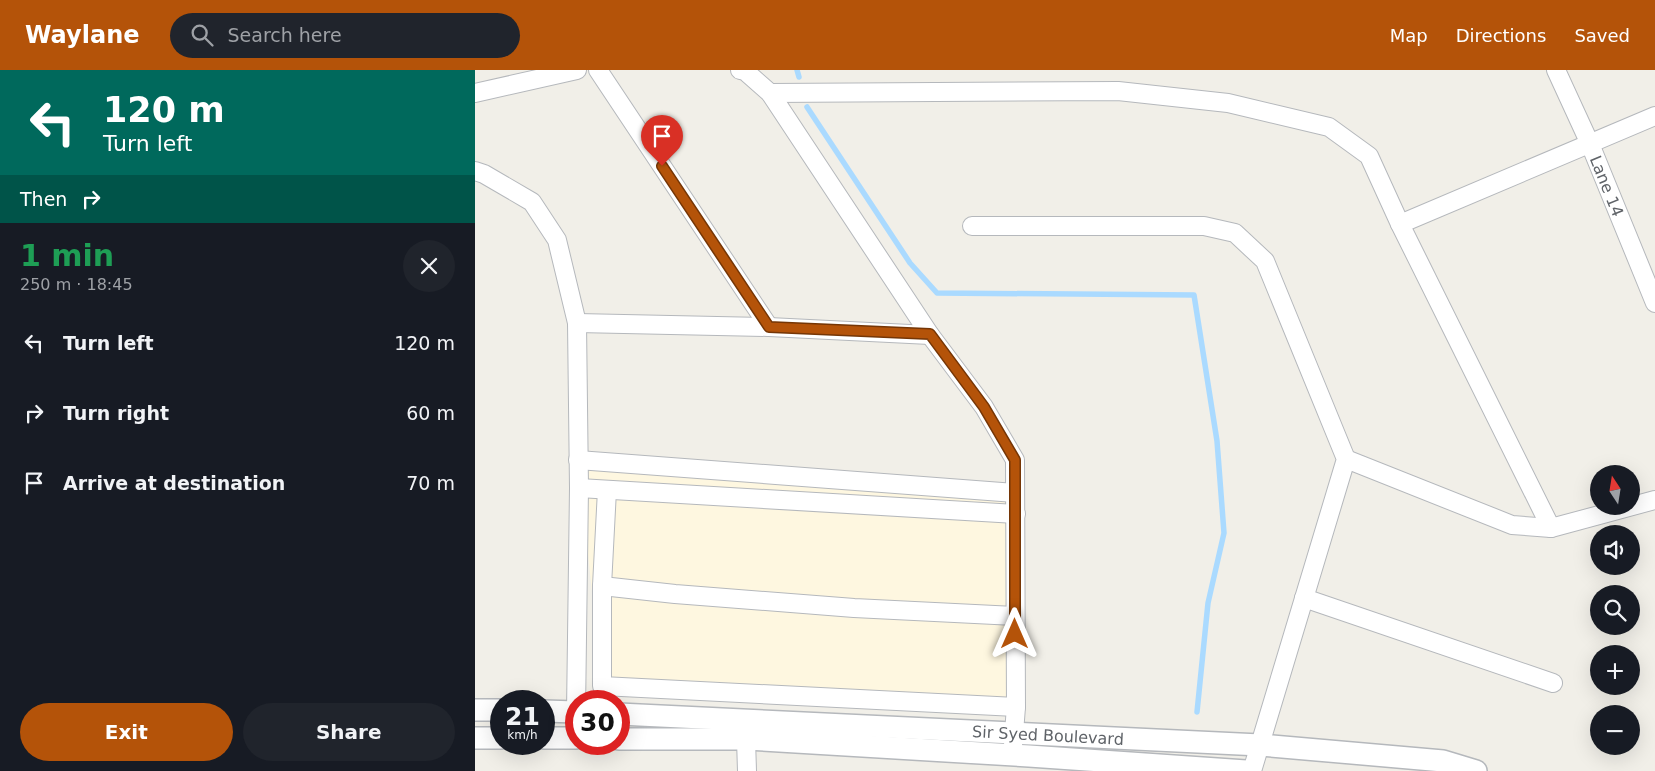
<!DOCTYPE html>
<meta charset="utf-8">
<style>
:root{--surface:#171b24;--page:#20242c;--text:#f1f3f6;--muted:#9ea1a6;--accent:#b45309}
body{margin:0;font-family:"DejaVu Sans",sans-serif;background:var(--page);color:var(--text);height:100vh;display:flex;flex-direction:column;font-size:19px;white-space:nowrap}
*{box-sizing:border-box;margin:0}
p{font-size:16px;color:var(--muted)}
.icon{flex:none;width:28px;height:28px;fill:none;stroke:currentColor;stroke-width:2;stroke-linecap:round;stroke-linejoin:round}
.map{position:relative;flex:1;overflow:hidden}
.drawer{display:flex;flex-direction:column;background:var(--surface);width:475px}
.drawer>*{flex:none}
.banner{background:#00695c;color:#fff;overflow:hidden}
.needle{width:32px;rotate:348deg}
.controls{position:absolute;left:1115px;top:395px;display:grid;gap:10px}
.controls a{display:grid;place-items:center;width:50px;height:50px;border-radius:50%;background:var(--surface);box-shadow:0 5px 20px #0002;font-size:25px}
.speed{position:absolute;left:15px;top:620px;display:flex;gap:10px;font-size:25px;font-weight:700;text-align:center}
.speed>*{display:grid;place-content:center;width:65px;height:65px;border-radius:50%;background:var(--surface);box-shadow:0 5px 20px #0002;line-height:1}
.speed small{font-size:12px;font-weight:400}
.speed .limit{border:8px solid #d22;background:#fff;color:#111}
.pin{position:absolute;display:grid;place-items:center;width:42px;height:42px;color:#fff;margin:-51px -21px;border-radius:50% 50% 50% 0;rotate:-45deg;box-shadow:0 0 5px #0007}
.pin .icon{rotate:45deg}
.me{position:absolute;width:55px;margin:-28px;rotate:0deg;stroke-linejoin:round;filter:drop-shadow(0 0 4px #0008)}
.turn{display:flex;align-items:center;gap:18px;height:105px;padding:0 20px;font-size:22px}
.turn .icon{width:65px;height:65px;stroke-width:2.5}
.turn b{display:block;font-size:35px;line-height:42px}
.then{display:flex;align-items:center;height:48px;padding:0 20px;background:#0003;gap:10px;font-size:19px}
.round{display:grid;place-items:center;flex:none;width:52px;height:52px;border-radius:26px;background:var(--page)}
.summary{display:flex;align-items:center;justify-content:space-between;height:85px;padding:0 20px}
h1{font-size:30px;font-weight:600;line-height:38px;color:#1e9e55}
.primary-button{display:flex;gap:10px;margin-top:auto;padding:10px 20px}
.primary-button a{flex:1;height:58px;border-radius:30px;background:var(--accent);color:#fff;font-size:20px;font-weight:600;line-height:58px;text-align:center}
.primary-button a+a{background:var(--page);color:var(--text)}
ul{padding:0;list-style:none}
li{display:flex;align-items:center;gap:15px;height:70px;padding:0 20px}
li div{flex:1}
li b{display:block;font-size:19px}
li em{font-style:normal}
header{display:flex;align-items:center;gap:30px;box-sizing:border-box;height:70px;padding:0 25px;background:var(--accent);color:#fff}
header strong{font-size:24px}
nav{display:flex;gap:28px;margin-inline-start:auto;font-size:18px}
.search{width:350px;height:45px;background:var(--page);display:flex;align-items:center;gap:12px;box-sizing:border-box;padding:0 18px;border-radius:28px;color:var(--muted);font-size:19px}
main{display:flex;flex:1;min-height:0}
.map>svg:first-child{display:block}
.commercial{fill:#fef7e0}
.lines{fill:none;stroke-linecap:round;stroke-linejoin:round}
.stream{stroke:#aadaff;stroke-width:5.5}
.minor-casing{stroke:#b5b8bc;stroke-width:20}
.tertiary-casing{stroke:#b5b8bc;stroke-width:24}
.minor{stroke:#fff;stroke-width:18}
.tertiary{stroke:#fff;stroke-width:21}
.route-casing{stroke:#753606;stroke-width:12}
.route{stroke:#b45309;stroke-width:9}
.labels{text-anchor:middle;stroke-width:4.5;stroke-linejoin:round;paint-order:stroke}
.street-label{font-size:16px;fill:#5f6368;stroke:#fff}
</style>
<header>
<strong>Waylane</strong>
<div class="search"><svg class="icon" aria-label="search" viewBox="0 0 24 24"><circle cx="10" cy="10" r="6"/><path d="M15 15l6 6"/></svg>Search here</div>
<nav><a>Map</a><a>Directions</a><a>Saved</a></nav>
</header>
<main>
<section class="drawer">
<div class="banner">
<div class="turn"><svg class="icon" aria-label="left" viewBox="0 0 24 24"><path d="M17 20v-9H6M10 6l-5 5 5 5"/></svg><div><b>120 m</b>Turn left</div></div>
<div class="then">Then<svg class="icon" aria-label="right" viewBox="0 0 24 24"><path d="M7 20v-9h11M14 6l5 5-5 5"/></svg></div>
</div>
<div class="summary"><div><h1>1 min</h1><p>250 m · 18:45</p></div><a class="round"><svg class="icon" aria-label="close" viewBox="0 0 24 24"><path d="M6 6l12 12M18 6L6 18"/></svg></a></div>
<ul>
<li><svg class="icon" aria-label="left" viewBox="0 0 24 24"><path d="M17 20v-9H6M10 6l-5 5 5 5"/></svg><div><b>Turn left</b></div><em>120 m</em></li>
<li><svg class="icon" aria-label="right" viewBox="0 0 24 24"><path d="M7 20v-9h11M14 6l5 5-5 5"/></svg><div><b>Turn right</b></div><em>60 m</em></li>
<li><svg class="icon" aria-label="arrive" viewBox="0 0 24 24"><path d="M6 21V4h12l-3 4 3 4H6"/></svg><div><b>Arrive at destination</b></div><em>70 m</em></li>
</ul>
<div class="primary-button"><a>Exit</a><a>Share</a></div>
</section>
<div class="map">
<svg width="1180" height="701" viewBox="0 0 1180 701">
<rect width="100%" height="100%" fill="#f1efe8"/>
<path class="commercial" d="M 103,390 L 540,423 L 532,645 L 127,616 Z"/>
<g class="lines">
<g class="stream">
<path d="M 322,0 L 324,7"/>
<path d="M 332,37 L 435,193 L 462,223 L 719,225 L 742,371 L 749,463 L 733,533 L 722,642"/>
</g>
<defs>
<g id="minor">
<path d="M 123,0 L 294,257"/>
<path d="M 265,0 L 270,1 L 295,23 L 455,265 L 509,337 L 540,390 L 541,637 L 538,675"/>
<path d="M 1081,0 L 1115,74 L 1180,233"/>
<path d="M 0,23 L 102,0"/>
<path d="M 295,23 L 643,21 L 753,33 L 854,57 L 894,86 L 925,154 L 1076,458"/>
<path d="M 0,101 L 9,104 L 57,132 L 82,170 L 102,253 L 104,418 L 101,642"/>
<path d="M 925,154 L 1180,46"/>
<path d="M 497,156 L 729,156 L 760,163 L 790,191 L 871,389 L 777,701"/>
<path d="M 102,253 L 294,257 L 455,265"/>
<path d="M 871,389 L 1037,455 L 1076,458 L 1180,430"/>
<path d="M 103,390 L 540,423"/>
<path d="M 104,418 L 541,444"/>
<path d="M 132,420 L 127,516 L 127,616 L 541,637"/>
<path d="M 127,516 L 200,524 L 379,538 L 540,546"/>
<path d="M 829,528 L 1078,613"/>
<path d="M 271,669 L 272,701"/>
</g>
<g id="tertiary">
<path d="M 0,640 L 26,640"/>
<path d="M 69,641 L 101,642"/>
<path d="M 144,644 L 785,675 L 968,691 L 1001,701"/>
<path d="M 0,668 L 26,668"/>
<path d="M 69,668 L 101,668"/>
<path d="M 144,669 L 271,669 L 554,686 L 771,701"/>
</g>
</defs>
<use href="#minor" class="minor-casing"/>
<use href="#tertiary" class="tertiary-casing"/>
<use href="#minor" class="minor"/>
<use href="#tertiary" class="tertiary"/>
</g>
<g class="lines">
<defs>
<path id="route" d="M 187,96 L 294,257 L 455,264 L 509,337 L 540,390 L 540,564"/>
</defs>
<use href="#route" class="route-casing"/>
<use href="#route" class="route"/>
</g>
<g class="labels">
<g class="street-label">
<text transform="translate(1132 116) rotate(68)" y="6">Lane 14</text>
<text transform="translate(573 665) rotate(3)" y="6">Sir Syed Boulevard</text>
</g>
</g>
</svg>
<div class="controls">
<a><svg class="needle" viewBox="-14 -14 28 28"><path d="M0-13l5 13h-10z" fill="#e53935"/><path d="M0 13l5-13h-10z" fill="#9ea1a6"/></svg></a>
<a><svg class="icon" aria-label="sound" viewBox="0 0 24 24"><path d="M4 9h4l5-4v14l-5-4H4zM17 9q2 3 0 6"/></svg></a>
<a><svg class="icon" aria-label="search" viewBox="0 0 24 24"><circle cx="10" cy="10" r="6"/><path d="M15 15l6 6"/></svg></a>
<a>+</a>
<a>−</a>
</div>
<div class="speed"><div>21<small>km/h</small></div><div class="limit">30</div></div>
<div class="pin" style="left:187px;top:96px;background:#d93025"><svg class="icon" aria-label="arrive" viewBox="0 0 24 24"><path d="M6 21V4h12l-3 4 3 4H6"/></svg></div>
<svg class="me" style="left:540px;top:564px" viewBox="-20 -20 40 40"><path d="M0-17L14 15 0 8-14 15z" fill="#b45309" stroke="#fff" stroke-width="4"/></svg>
</div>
</main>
